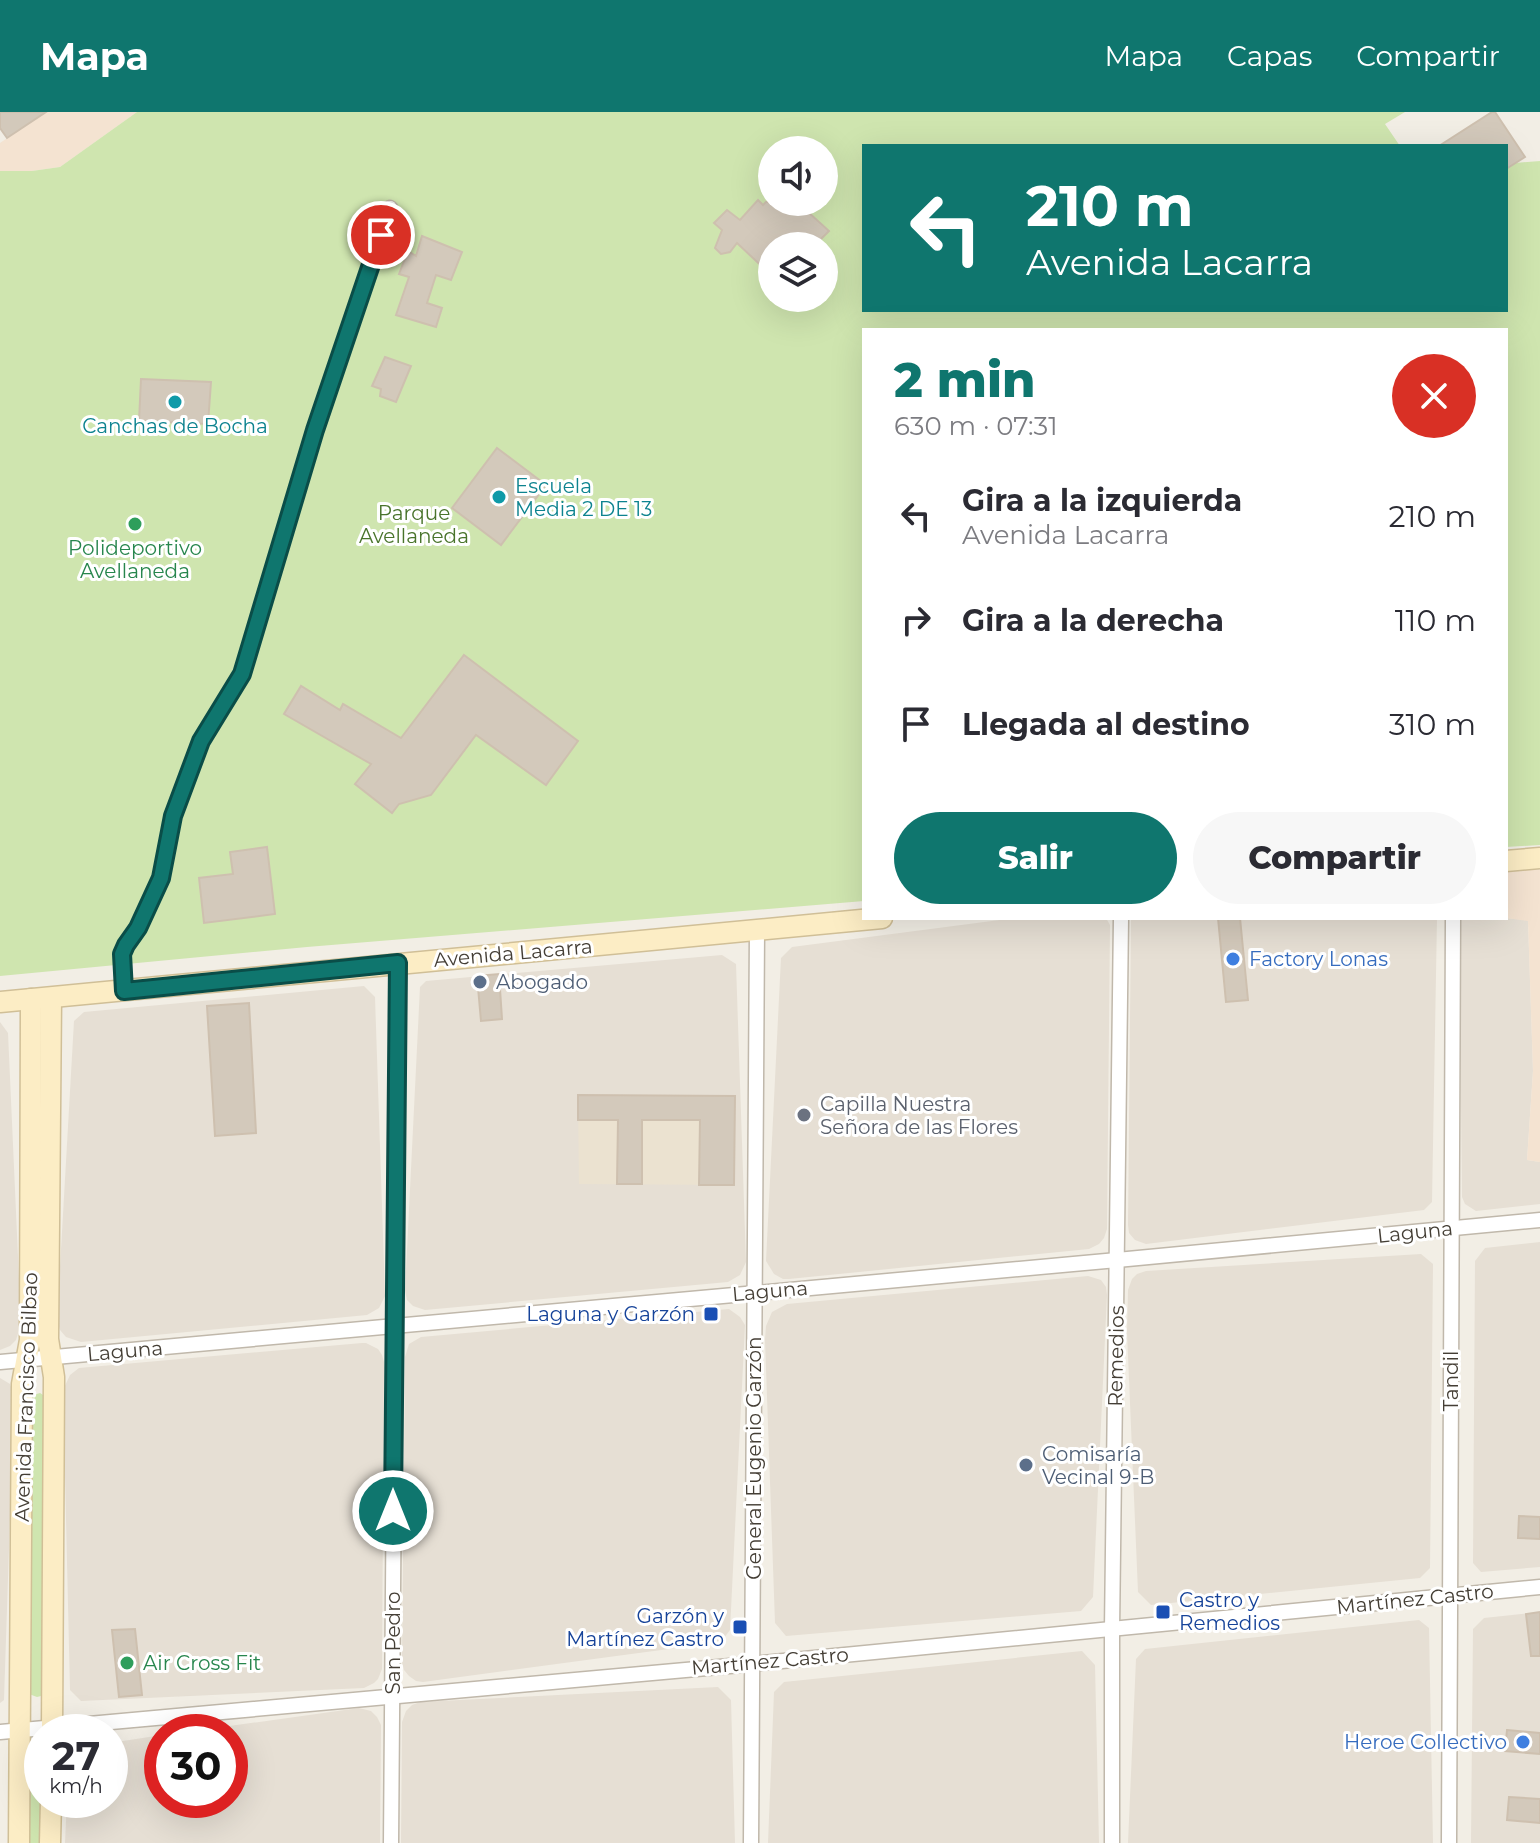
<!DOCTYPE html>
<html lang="es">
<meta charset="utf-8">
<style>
:root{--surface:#fff;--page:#f7f7f7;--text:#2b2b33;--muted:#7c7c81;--accent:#0f766e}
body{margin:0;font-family:Montserrat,sans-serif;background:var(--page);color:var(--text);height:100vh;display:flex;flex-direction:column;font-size:30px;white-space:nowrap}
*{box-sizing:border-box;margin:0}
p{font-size:26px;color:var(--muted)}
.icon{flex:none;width:44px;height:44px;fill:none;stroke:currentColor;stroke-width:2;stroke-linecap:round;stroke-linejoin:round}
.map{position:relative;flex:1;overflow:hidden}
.panel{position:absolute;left:862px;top:216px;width:646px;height:592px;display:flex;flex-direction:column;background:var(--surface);border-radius:0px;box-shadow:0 8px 32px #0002}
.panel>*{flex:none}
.guide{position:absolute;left:862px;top:32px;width:646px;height:168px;border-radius:0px;box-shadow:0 8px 32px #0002;background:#0f766e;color:#fff;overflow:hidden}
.buttons{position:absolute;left:758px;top:24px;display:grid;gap:16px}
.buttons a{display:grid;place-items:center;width:80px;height:80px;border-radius:50%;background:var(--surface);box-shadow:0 8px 32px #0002;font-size:40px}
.speed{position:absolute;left:24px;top:1602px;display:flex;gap:16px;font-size:40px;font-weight:700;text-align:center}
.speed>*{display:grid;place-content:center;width:104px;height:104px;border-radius:50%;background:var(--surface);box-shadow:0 8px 32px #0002;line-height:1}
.speed small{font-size:20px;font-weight:400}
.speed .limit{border:12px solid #d22;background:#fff;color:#111}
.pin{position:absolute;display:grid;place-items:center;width:68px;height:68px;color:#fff;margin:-34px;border:4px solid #fff;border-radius:50%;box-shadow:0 2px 8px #0007}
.me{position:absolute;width:88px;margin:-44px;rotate:0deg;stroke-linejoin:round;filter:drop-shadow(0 0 6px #0008)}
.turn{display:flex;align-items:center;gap:28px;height:168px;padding:0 32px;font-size:36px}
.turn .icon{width:104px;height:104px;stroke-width:2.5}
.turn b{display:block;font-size:56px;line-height:68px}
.round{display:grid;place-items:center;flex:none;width:84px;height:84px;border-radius:42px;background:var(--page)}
.headline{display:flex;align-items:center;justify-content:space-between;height:136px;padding:0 32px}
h1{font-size:48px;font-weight:800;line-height:60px;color:var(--accent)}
.primary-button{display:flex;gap:16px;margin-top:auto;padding:16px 32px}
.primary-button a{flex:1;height:92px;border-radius:48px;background:var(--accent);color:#fff;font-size:32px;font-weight:800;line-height:92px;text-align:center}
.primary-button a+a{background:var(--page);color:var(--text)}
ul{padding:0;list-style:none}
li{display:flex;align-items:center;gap:24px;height:104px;padding:0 32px}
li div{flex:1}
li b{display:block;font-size:30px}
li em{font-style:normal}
header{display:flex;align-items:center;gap:48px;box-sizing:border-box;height:112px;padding:0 40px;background:var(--accent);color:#fff}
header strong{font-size:38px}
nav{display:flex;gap:44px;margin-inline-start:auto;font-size:28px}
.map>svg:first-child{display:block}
.residential{fill:#e6dfd4}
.commercial{fill:#f4e3d1}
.education{fill:#ebe2d0}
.green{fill:#cfe5af;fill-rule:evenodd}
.building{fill:#d3c9bb;stroke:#cec0af;stroke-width:2}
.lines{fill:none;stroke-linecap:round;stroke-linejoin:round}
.street-casing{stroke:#c0b8ab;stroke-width:17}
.secondary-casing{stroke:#d0bf97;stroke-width:23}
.street{stroke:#fff;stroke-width:14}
.secondary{stroke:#fcedc5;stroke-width:20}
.route-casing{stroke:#0a4d48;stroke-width:20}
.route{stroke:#0f766e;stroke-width:14}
.culture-dot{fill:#0f9aa8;stroke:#fff;stroke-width:3}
.leisure-dot{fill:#2e9e5b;stroke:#fff;stroke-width:3}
.shop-dot{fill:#3f7fe0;stroke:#fff;stroke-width:3}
.service-dot{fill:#5c6f8a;stroke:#fff;stroke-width:3}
.worship-dot{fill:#6b7280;stroke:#fff;stroke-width:3}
.transit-dot{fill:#1a4fb4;stroke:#fff;stroke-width:3}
.labels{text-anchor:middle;stroke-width:6;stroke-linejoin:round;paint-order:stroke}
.culture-label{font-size:20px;fill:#0d838f;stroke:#fff}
.park-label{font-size:20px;fill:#49742b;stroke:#fff}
.leisure-label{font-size:20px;fill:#27864d;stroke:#fff}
.street-label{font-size:20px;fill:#443e35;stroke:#fff}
.shop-label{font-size:20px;fill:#366cbe;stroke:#fff;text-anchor:start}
.service-label{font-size:20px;fill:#4e5e75;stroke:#fff;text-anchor:start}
.worship-label{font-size:20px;fill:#5b616d;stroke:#fff;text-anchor:start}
.transit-label{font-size:20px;fill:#164399;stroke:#fff;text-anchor:end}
</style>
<header>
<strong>Mapa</strong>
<nav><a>Mapa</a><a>Capas</a><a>Compartir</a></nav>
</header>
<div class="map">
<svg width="1540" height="1731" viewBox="0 0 1540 1731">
<rect width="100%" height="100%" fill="#f2eee5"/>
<g class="residential">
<path d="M 1015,806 L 1106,806 L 1110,813 L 1107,1117 L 1104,1126 L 1099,1132 L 1089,1137 L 789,1167 L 783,1167 L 774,1162 L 766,1149 L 781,846 L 792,835 Z"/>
<path d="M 1131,806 L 1437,806 L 1432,1090 L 1424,1098 L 1146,1132 L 1135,1128 L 1129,1121 L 1128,1113 Z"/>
<path d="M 1459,806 L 1506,806 L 1528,808 L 1533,959 L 1527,1048 L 1540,1050 L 1540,1092 L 1476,1099 L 1465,1092 L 1462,1085 Z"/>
<path d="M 722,843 L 736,852 L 746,1150 L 740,1163 L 728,1170 L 425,1198 L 413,1194 L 407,1188 L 405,1179 L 420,875 L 426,869 Z"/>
<path d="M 364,874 L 375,885 L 385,1184 L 379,1196 L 367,1203 L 81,1230 L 66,1225 L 60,1218 L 57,1208 L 74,909 L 84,900 Z"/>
<path d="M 0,910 L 8,921 L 21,1212 L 16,1228 L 10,1234 L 0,1238 Z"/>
<path d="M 1540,1130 L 1540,1455 L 1481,1460 L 1473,1451 L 1475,1149 L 1485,1136 Z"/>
<path d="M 1421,1142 L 1433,1152 L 1430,1456 L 1420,1466 L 1151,1493 L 1138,1480 L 1127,1220 L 1128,1178 L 1132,1167 L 1137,1162 L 1146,1159 Z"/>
<path d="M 1088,1164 L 1101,1168 L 1106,1175 L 1107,1183 L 1093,1485 L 1081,1499 L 786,1524 L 775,1511 L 765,1228 L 766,1214 L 772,1200 L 787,1192 Z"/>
<path d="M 729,1197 L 740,1205 L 745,1213 L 730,1518 L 721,1530 L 423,1570 L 416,1569 L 409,1564 L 404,1558 L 402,1550 L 405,1245 L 409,1232 L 421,1225 Z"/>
<path d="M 362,1231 L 366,1231 L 378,1237 L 382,1243 L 384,1250 L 382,1557 L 378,1567 L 374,1571 L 364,1576 L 81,1589 L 70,1578 L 63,1278 L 70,1263 L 79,1256 Z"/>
<path d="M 0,1266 L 10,1272 L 14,1283 L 4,1588 L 0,1591 Z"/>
<path d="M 1540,1500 L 1540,1731 L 1471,1731 L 1473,1517 L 1484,1506 Z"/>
<path d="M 1419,1508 L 1429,1516 L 1433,1731 L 1128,1731 L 1136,1547 L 1145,1537 Z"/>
<path d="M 1082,1539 L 1095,1553 L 1099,1731 L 768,1731 L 774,1580 L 784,1570 Z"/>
<path d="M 718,1575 L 731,1588 L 735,1731 L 401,1731 L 402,1610 L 406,1599 L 412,1593 L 420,1590 Z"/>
<path d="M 359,1596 L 371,1599 L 377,1605 L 381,1613 L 380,1731 L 65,1731 L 67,1688 L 110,1688 L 110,1631 L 162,1623 L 162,1688 L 230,1688 L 230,1620 L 187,1620 Z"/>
</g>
<g class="commercial">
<path d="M 46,0 L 137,0 L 60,55 L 32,59 L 0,59 L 0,31 Z"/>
<path d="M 1540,752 L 1540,1050 L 1527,1048 L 1533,959 L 1528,809 L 1506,806 L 1506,756 Z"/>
</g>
<path class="education" d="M 578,983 L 735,984 L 734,1073 L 579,1072 Z"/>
<g class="green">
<path d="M 137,0 L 1405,0 L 1385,12 L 1400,34 L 864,34 L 864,198 L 1506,198 L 1506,57 L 1515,51 L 1540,49 L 1540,733 L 1506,735 L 1506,218 L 864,218 L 864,789 L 307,835 L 0,864 L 0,59 L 32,59 L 60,55 ZM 772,38 L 824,38 L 824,90 L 772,90 ZM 772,134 L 824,134 L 824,186 L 772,186 Z"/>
<path d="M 40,1281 L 46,1285 L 45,1579 L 41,1584 L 37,1585 L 29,1582 L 30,1286 L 33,1283 Z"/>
<path d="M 36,1646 L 42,1650 L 43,1731 L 26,1731 L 27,1651 L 30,1648 Z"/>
</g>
<g class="building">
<path d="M 0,0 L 46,0 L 7,26 L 0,16 Z"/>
<path d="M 1492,0 L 1495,0 L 1525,45 L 1506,57 L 1506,34 L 1439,34 Z"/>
<path d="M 758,88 L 763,93 L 766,90 L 797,90 L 829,119 L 814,134 L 772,134 L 772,164 L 737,131 L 730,140 L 721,142 L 715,136 L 722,118 L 714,111 L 727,98 L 740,108 Z"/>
<path d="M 422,124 L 462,140 L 451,168 L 436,163 L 427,191 L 442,196 L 436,215 L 396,203 L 409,165 L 399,162 L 408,139 L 416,144 Z"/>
<path d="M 385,245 L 411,254 L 396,290 L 380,284 L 381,277 L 372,274 Z"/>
<path d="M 141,267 L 211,270 L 208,312 L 139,309 Z"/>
<path d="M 497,336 L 546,373 L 501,433 L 452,396 Z"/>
<path d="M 464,543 L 578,629 L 546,673 L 476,623 L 431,683 L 399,692 L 392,701 L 355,672 L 371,652 L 284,602 L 301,574 L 340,598 L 343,592 L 401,626 Z"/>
<path d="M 267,735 L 275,802 L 204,811 L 199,766 L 233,762 L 230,740 Z"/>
<path d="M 1218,806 L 1240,806 L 1248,888 L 1226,890 Z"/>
<path d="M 499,862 L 502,907 L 481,909 L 477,864 Z"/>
<path d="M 249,891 L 256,1021 L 215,1024 L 207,894 Z"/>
<path d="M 578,983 L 735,984 L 734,1073 L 699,1073 L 700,1008 L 642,1008 L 642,1072 L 617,1072 L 618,1008 L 578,1008 Z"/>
<path d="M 1519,1404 L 1540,1405 L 1540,1427 L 1518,1426 Z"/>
<path d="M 1540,1500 L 1540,1544 L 1531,1544 L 1526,1502 Z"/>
<path d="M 135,1517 L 142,1583 L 119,1585 L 112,1518 Z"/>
<path d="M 1507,1618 L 1540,1621 L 1540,1642 L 1505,1639 Z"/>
<path d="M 1509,1685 L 1540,1687 L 1540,1711 L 1507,1708 Z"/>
</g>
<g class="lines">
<defs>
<g id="street">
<path d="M 124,879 L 122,842 L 126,833 L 138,816 L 161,766 L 173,704 L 201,629 L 242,562 L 315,318 L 390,96"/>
<path d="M 0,1250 L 1117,1148 L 1540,1108"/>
<path d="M 0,1620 L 752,1552 L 1540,1475"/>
<path d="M 391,1731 L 398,851"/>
<path d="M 751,1731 L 757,818"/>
<path d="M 1112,1731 L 1112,1517 L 1121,806"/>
<path d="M 1449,1731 L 1453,806"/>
</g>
<g id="secondary">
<path d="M 1506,749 L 1540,746"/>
<path d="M 51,886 L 48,1227 L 54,1265 L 52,1620"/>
<path d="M 0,890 L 882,806"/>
<path d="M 19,1731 L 22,1272 L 30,1228 L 31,887"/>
<path d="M 50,1731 L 51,1688"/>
</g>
</defs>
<use href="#street" class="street-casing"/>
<use href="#secondary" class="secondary-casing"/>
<use href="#street" class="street"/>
<use href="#secondary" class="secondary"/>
</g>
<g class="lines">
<defs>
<path id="route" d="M 381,123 L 315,318 L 242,562 L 201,629 L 173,704 L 161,766 L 138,816 L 126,833 L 122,842 L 124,879 L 398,851 L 393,1399"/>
</defs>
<use href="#route" class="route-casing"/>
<use href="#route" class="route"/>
</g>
<g class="culture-dot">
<circle cx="175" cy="290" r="8"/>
<circle cx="499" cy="385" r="8"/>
</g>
<g class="leisure-dot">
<circle cx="135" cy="412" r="8"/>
<circle cx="127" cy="1551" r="8"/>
</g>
<g class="shop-dot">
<circle cx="1233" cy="847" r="8"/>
<circle cx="1523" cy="1630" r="8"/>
</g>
<g class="service-dot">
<circle cx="480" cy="870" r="8"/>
<circle cx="1026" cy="1353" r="8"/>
</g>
<circle class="worship-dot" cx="804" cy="1003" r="8"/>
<g class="transit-dot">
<rect x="703" y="1194" width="16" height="16" rx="4"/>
<rect x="1155" y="1492" width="16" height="16" rx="4"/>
<rect x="732" y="1507" width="16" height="16" rx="4"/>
</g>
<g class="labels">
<g class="culture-label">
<text x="175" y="321">Canchas de Bocha</text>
<text x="515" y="381" text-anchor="start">Escuela<tspan x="515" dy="23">Media 2 DE 13</tspan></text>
</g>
<g class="park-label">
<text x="414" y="408">Parque<tspan x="414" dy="23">Avellaneda</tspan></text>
</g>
<g class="leisure-label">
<text x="135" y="443">Polideportivo<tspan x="135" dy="23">Avellaneda</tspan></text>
<text x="143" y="1558" text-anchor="start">Air Cross Fit</text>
</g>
<g class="street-label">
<text transform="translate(513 841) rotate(-5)" y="7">Avenida Lacarra</text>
<text transform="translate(1415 1120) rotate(-6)" y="7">Laguna</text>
<text transform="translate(770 1179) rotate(-5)" y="7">Laguna</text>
<text transform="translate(125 1239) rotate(-5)" y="7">Laguna</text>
<text transform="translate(1116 1244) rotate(-89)" y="7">Remedios</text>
<text transform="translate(1451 1269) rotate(-90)" y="7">Tandil</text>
<text transform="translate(26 1285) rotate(-88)" y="7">Avenida Francisco Bilbao</text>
<text transform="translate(754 1346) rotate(-90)" y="7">General Eugenio Garzón</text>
<text transform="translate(1415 1487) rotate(-6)" y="7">Martínez Castro</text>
<text transform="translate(393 1531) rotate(-90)" y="7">San Pedro</text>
<text transform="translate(770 1549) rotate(-5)" y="7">Martínez Castro</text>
</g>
<g class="shop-label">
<text x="1249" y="854">Factory Lonas</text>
<text x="1507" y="1637" text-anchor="end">Heroe Collectivo</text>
</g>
<g class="service-label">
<text x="496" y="877">Abogado</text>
<text x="1042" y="1349">Comisaría<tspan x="1042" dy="23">Vecinal 9-B</tspan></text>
</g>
<g class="worship-label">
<text x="820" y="999">Capilla Nuestra<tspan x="820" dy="23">Señora de las Flores</tspan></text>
</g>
<g class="transit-label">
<text x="695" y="1209">Laguna y Garzón</text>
<text x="1179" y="1495" text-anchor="start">Castro y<tspan x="1179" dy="23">Remedios</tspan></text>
<text x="724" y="1511">Garzón y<tspan x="724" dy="23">Martínez Castro</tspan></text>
</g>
</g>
</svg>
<div class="buttons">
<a><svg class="icon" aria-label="sound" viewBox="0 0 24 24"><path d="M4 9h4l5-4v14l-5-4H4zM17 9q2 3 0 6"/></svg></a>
<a><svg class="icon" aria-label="layers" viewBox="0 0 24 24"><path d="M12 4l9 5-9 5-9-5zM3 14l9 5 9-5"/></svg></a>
</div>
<div class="speed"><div>27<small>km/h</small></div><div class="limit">30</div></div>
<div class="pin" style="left:381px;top:123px;background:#d93025"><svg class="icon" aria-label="arrive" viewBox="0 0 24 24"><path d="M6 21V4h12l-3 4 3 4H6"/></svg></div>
<svg class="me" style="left:393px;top:1399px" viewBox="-20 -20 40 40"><circle r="17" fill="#0f766e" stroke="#fff" stroke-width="3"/><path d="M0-11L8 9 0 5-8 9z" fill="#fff"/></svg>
<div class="guide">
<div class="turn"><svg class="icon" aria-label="left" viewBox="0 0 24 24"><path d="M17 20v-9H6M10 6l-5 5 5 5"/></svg><div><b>210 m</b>Avenida Lacarra</div></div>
</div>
<section class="panel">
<div class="headline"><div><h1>2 min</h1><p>630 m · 07:31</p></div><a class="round" style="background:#d93025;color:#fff"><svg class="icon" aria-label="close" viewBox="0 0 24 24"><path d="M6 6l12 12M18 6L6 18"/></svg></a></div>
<ul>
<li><svg class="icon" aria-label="left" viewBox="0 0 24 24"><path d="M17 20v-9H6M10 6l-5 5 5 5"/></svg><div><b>Gira a la izquierda</b><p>Avenida Lacarra</p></div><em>210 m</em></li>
<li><svg class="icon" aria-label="right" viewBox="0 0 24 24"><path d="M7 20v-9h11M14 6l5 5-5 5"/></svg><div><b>Gira a la derecha</b></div><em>110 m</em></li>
<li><svg class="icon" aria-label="arrive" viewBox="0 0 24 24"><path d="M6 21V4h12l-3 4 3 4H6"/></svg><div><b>Llegada al destino</b></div><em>310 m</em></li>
</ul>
<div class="primary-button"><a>Salir</a><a>Compartir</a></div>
</section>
</div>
